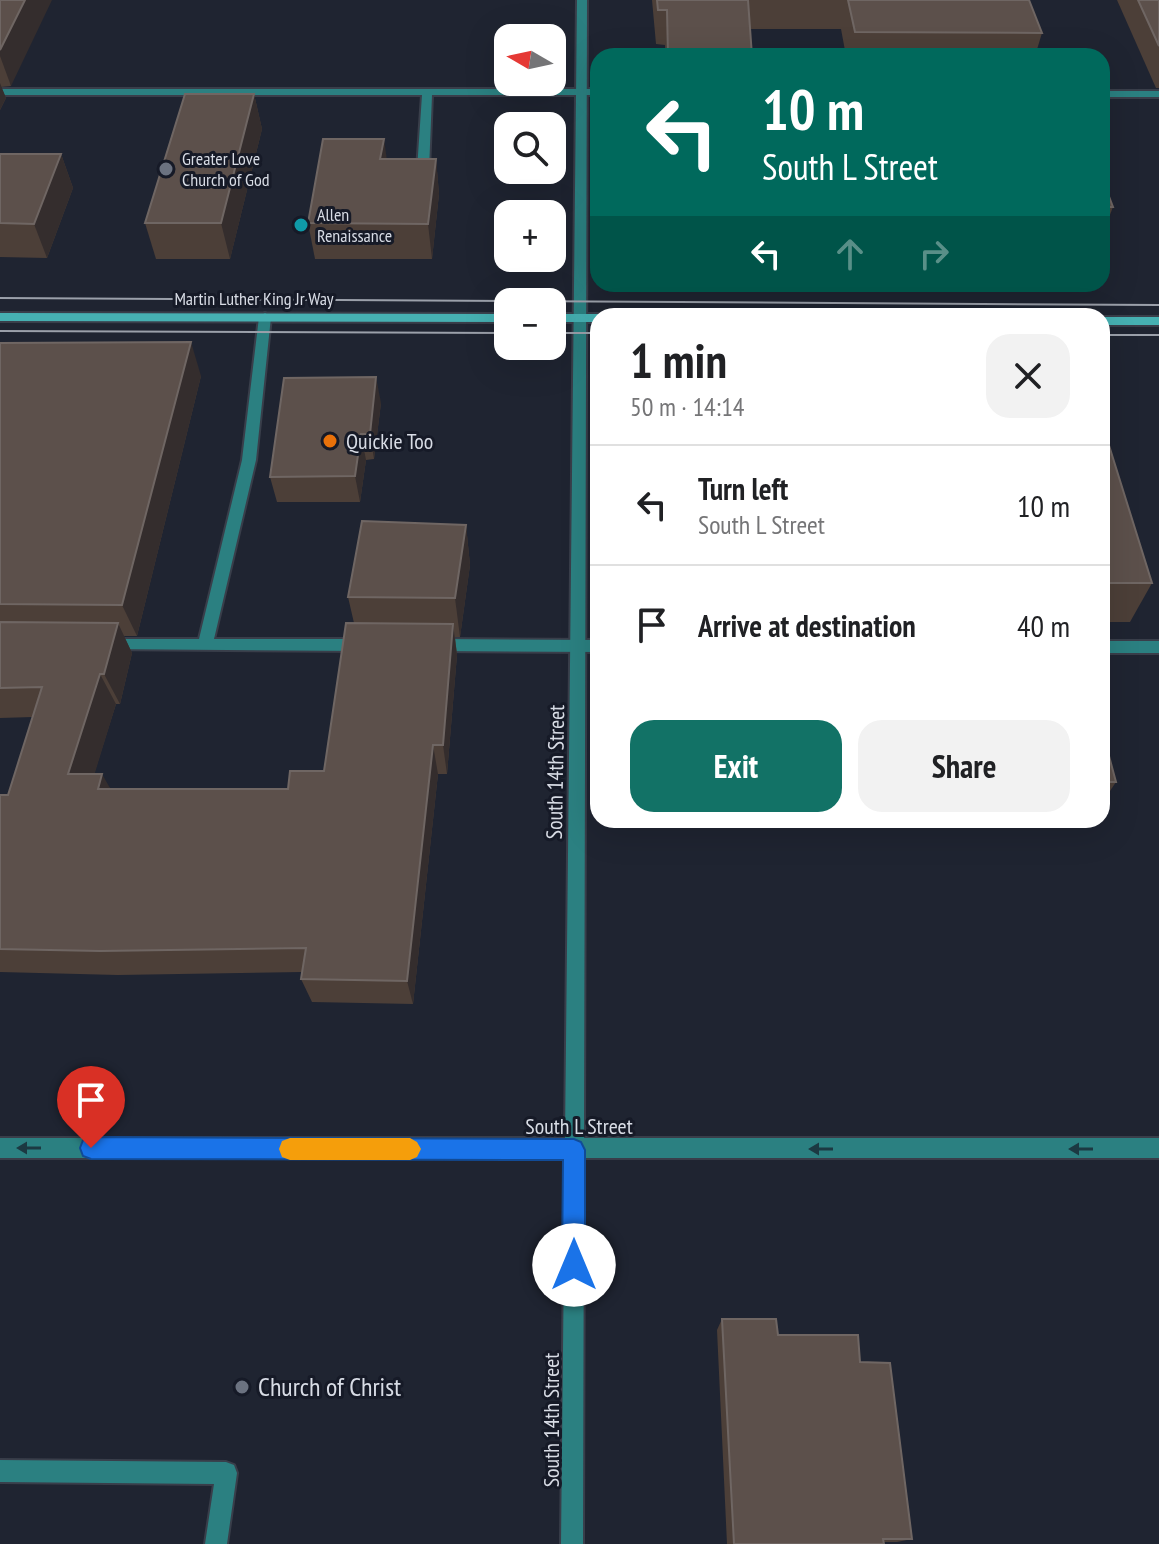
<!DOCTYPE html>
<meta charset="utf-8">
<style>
:root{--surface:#fff;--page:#f2f2f2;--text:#202124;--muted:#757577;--line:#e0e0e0;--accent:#127266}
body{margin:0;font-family:"PT Sans Narrow",sans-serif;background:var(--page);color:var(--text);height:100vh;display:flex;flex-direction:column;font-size:30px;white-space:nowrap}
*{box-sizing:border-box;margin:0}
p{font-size:26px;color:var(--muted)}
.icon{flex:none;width:44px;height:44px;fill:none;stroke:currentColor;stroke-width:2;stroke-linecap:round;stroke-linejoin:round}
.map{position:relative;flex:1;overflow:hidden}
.sheet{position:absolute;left:590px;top:308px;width:520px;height:520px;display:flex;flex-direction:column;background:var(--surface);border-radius:24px;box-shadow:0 8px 32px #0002}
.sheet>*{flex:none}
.banner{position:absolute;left:590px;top:48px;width:520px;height:244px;border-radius:24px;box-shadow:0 8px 32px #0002;background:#00695c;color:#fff;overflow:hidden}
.needle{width:52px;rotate:279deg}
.tools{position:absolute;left:494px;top:24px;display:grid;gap:16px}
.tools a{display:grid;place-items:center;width:72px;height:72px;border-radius:16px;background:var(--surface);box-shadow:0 8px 32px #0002;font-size:40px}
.pin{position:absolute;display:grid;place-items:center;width:68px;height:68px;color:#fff;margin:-82px -34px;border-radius:50% 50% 50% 0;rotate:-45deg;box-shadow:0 0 8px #0007}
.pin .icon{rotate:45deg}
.me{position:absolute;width:88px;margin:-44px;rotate:0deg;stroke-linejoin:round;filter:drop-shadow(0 0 6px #0008)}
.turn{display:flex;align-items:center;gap:28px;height:168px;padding:0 40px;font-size:36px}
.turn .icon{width:104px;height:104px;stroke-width:2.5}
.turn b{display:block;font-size:56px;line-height:68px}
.lanes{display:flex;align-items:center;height:76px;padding:0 40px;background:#0003;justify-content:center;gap:40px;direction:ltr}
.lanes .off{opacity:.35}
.round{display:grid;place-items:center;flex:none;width:84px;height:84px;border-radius:24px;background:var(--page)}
.head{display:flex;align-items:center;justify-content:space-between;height:136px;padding:0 40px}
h1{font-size:48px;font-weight:700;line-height:60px}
.button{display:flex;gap:16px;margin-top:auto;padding:16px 40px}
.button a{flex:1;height:92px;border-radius:24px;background:var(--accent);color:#fff;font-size:32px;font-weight:700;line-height:92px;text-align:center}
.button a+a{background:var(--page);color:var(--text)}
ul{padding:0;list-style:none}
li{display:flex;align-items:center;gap:24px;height:120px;padding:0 40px;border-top:2px solid var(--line)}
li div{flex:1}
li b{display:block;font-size:30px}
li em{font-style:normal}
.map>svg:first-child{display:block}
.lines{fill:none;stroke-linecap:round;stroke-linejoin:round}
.lane-casing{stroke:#393e4a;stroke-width:4}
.street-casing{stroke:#393e4a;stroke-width:4}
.secondary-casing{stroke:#393e4a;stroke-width:4}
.lane{fill:#2b8081;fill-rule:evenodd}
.street{fill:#2b8081;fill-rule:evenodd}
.secondary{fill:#46b0b2;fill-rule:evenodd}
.tram{stroke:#9ba0aa;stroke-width:2}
.wall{fill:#4c3f38}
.shaded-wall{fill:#342d2d}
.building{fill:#5c504b;stroke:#6f6663;stroke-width:2}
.oneway{fill:#1c3942}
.route{fill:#1a73e8;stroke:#114b97;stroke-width:2}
.slow{fill:#f59e0b}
.worship-dot{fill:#6b7280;stroke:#161a27;stroke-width:3}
.culture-dot{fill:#0f9aa8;stroke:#161a27;stroke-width:3}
.food-dot{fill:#e8710a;stroke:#161a27;stroke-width:3}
.labels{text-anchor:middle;stroke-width:6;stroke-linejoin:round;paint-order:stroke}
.far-poi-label{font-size:18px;fill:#d8dce5;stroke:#161a27;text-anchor:start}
.far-street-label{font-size:18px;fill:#d8dce5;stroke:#161a27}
.poi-label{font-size:22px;fill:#d8dce5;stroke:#161a27;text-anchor:start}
.street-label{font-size:22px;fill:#d8dce5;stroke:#161a27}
.near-poi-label{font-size:26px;fill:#d8dce5;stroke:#161a27;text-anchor:start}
</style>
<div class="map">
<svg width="1159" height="1544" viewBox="0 0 1159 1544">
<rect width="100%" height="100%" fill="#1f2431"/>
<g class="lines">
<defs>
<g id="lane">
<path d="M 0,89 L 598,89 L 598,95 L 432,95 L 429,170 L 423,173 L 417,170 L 422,95 L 0,95 Z"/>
<rect x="1102" y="91" width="57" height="6"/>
<path d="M 265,313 L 271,317 L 256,460 L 214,639 L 364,639 L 371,645 L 364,651 L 103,649 L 101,645 L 103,641 L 108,639 L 199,639 L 242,460 L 259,317 Z"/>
<path d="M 436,639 L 598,640 L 598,652 L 436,651 L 429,645 Z"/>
<rect x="1102" y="641" width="57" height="12"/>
<path d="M 0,1460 L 226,1462 L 234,1465 L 237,1473 L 227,1544 L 205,1544 L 214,1484 L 0,1482 Z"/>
</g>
<path id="street" d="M 577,0 L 587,0 L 584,1138 L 1159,1138 L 1159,1158 L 584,1158 L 583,1544 L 561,1544 L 565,1158 L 0,1158 L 0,1138 L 565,1138 Z"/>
<g id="secondary">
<path d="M 0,313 L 508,314 L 508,322 L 0,321 Z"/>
<path d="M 552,314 L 598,314 L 603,316 L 598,316 L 598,322 L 552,322 Z"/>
<rect x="1102" y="317" width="57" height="8"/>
</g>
</defs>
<use href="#lane" class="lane-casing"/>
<use href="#street" class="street-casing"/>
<use href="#secondary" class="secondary-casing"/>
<use href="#lane" class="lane"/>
<use href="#street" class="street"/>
<use href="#secondary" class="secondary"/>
<g class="tram">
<path d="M 0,298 L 1159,305"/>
<path d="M 0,331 L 508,333"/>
<path d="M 552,333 L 598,333"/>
<path d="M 1102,335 L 1159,335"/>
</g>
</g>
<g class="wall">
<path d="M 0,0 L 11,86 L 1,87 L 6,98 L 0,110 Z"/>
<path d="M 652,0 L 1029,0 L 1042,33 L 1035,56 L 846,56 L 841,29 L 750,29 L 752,56 L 665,56 L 665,45 L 656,44 Z"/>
<path d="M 1117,0 L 1159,0 L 1159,88 L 1156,88 Z"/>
<path d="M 254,94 L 262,129 L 230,259 L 156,259 L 145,223 Z"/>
<path d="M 0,154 L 61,154 L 73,188 L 47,258 L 0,257 Z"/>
<path d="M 387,159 L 436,159 L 439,194 L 432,259 L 315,259 L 308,223 Z"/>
<path d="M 1102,178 L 1113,207 L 1102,235 Z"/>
<path d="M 0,343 L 201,376 L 137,636 L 124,636 L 132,653 L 120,704 L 116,704 L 94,774 L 111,789 L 288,789 L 324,771 L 354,623 L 348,597 L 466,525 L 470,565 L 460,637 L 455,637 L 457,655 L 447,774 L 438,774 L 413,1004 L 312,1002 L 301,979 L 302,972 L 118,975 L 0,972 L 0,795 L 8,795 L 33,717 L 0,718 Z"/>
<path d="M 381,403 L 374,459 L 366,460 L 360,502 L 277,502 L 270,477 Z"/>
<path d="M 1102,423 L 1152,583 L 1130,622 L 1102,622 Z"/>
<path d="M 1102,730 L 1116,782 L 1102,803 Z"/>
<path d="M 722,1319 L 778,1335 L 860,1362 L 912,1539 L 897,1542 L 883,1542 L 884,1544 L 727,1544 L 717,1330 Z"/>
</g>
<g class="shaded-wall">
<path d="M 25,0 L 52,0 L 11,86 L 0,56 L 0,50 Z"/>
<path d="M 0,83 L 6,98 L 0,110 Z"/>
<path d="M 254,94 L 262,129 L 230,259 L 221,223 Z"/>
<path d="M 384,139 L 389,175 L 380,159 Z"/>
<path d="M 61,154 L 73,188 L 47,258 L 34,224 Z"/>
<path d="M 436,159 L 439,194 L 432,259 L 428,224 Z"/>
<path d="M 191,342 L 201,376 L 137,636 L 122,605 Z"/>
<path d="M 376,377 L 381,403 L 374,459 L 370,434 Z"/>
<path d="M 361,434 L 366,460 L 360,502 L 355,476 Z"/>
<path d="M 466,525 L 470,565 L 460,637 L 455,598 Z"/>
<path d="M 118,623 L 132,653 L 120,704 L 104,674 Z"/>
<path d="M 453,624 L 457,655 L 447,774 L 443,745 Z"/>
<path d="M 100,674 L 116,704 L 86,802 L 68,774 Z"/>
<path d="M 433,745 L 438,774 L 413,1004 L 407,981 Z"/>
<path d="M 102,774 L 118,802 L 98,789 Z"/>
</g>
<g class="building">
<path d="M 0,0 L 25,0 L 0,50 Z"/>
<path d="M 657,0 L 748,0 L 752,56 L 668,56 L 667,10 L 658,10 Z"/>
<path d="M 848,0 L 1029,0 L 1042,33 L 855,32 Z"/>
<path d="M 1138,0 L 1159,0 L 1159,46 Z"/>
<path d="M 185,94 L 254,94 L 221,223 L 145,223 Z"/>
<path d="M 323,139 L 384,139 L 380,159 L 436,159 L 428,224 L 308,223 Z"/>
<path d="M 0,154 L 61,154 L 34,224 L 0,223 Z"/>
<path d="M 1102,178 L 1113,207 L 1102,207 Z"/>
<path d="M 191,342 L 122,605 L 0,604 L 0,343 Z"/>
<path d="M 376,377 L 370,434 L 361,434 L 355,476 L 270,477 L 284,378 Z"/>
<path d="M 1102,423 L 1152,583 L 1102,583 Z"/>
<path d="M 362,521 L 466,525 L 455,598 L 348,597 Z"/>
<path d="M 0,622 L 118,623 L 104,674 L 100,674 L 68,774 L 102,774 L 98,789 L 288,789 L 290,771 L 324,771 L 346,623 L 453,624 L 443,745 L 433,745 L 407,981 L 301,979 L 306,948 L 100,951 L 0,949 L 0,795 L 8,795 L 42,687 L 0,688 Z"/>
<path d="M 1102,730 L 1116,782 L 1102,782 Z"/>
<path d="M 722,1319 L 776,1319 L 778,1335 L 858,1335 L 860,1362 L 890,1363 L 912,1539 L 883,1539 L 884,1544 L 734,1544 Z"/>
</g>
<defs><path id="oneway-solid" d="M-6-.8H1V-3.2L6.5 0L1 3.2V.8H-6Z" transform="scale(2)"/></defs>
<g class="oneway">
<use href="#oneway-solid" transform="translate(29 1148) rotate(-180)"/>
<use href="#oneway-solid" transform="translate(821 1149) rotate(180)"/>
<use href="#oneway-solid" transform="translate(1081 1149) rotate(180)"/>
</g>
<path class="route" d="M 91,1137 L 574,1139 L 581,1142 L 585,1150 L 585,1265 L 582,1273 L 574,1276 L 566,1273 L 562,1265 L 563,1160 L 91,1159 L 83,1156 L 80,1148 L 83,1140 Z"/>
<path class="slow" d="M 290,1138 L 410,1138 L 417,1142 L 421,1149 L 417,1157 L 410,1160 L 290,1160 L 282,1157 L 279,1149 L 282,1141 Z"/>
<g class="worship-dot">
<circle cx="166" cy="169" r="8"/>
<circle cx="242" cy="1387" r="8"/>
</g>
<circle class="culture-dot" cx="301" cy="225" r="8"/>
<circle class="food-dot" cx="330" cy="441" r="8"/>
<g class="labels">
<g class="far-poi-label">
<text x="182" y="165">Greater Love<tspan x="182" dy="21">Church of God</tspan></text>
<text x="317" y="221">Allen<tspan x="317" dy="21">Renaissance</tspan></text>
</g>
<g class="far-street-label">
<text x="254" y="305">Martin Luther King Jr Way</text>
</g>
<g class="poi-label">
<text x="346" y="449">Quickie Too</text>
</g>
<g class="street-label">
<text transform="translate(555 772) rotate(-89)" y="8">South 14th Street</text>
<text x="579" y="1134">South L Street</text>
<text transform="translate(551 1420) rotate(-90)" y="8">South 14th Street</text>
</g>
<g class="near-poi-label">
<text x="258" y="1396">Church of Christ</text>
</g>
</g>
</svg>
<div class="tools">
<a><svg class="needle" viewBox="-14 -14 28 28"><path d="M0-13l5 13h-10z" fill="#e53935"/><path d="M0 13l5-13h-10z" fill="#757577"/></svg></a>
<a><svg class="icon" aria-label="search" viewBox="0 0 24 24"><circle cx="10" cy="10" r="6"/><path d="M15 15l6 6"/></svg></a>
<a>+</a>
<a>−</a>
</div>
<div class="pin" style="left:91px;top:1148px;background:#d93025"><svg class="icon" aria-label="arrive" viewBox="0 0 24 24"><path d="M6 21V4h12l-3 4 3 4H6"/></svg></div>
<svg class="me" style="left:574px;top:1265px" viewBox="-20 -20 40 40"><circle r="19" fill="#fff"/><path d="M0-13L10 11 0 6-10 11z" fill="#1a73e8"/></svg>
<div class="banner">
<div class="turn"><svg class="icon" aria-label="left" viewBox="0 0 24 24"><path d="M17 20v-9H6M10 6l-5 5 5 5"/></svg><div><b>10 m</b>South L Street</div></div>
<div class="lanes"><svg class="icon" aria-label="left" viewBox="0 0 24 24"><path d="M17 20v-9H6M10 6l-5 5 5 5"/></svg><svg class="icon off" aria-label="ahead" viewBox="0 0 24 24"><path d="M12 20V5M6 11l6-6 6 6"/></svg><svg class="icon off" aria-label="right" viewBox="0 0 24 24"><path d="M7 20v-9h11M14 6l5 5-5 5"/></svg></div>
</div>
<section class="sheet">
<div class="head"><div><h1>1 min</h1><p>50 m · 14:14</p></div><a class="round"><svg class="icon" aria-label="close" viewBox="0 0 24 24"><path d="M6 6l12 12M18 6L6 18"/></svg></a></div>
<ul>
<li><svg class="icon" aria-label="left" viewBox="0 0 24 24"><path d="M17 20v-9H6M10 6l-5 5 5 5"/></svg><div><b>Turn left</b><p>South L Street</p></div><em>10 m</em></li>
<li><svg class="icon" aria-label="arrive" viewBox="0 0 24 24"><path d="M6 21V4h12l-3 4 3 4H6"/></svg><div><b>Arrive at destination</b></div><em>40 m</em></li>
</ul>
<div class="button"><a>Exit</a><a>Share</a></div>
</section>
</div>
